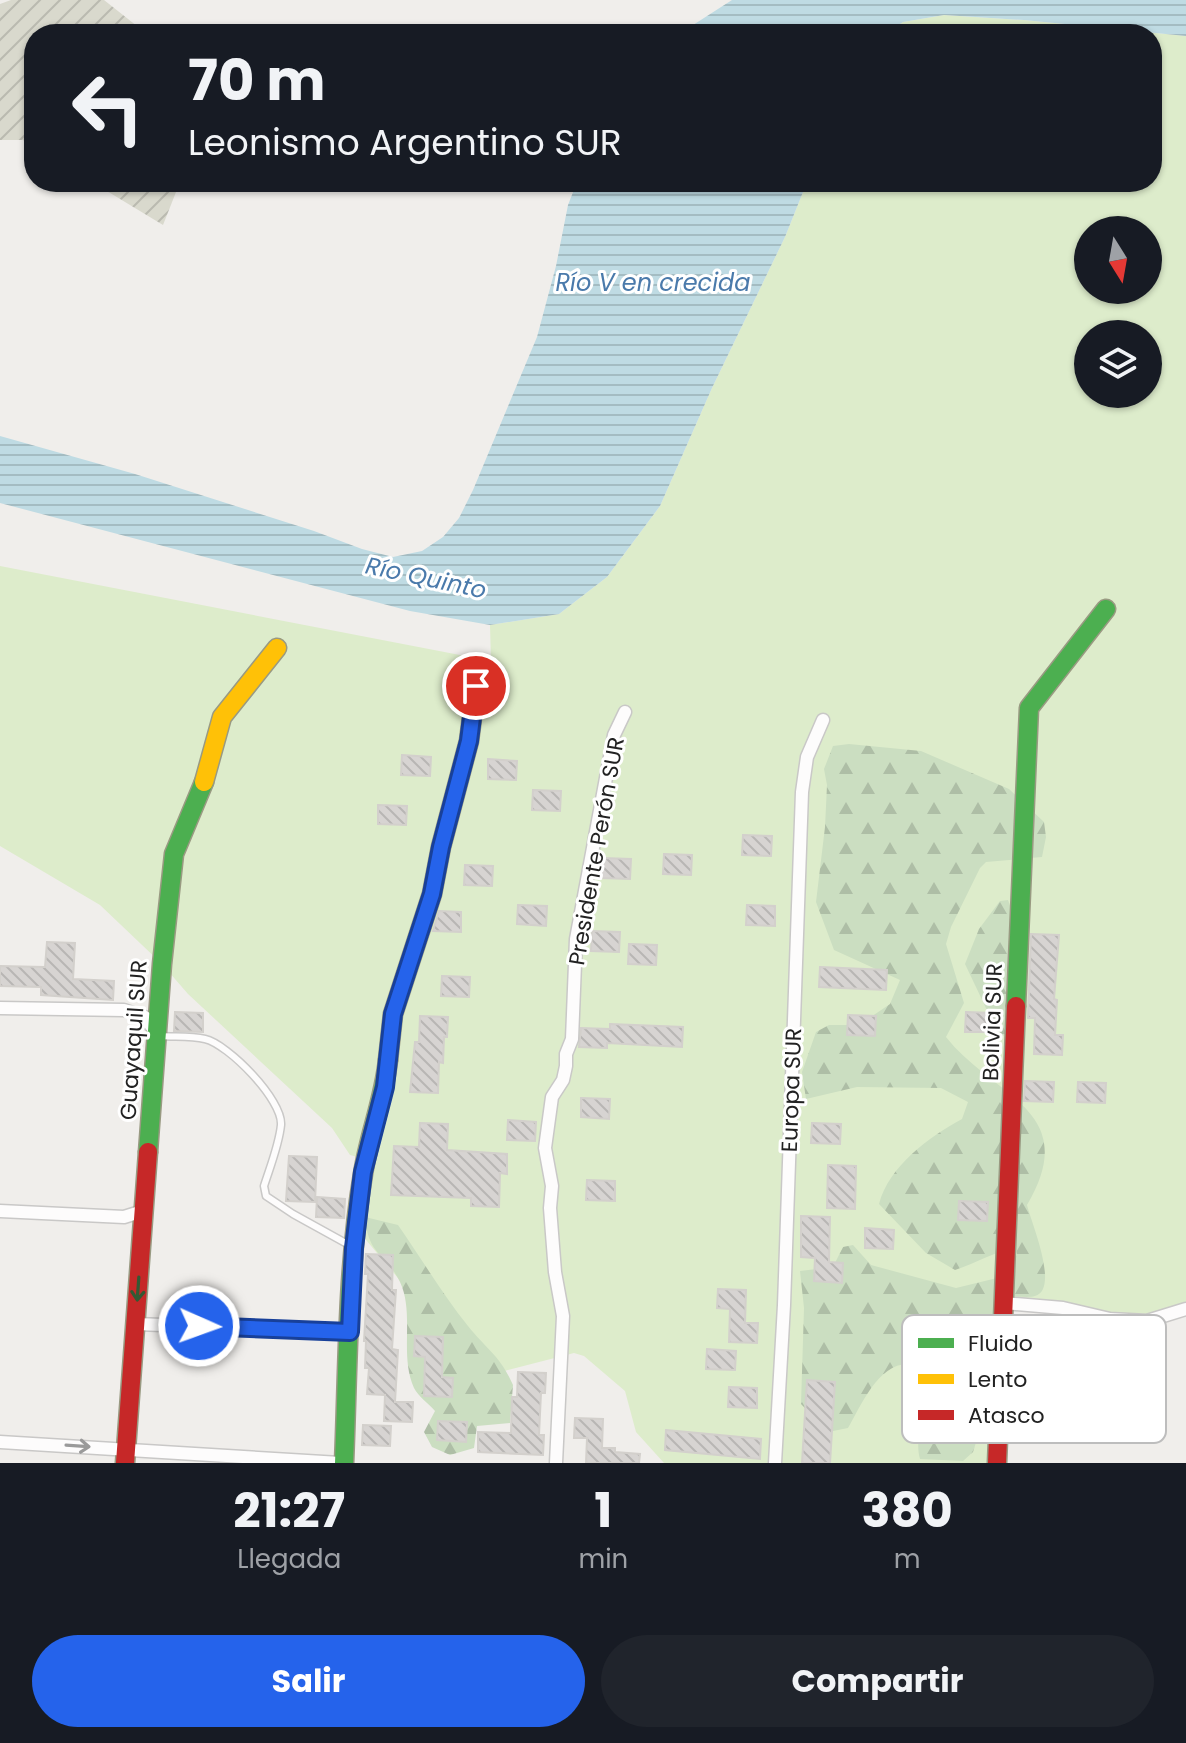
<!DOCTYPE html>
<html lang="es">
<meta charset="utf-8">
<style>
:root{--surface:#171b24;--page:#20242c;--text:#f1f3f6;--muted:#9ea1a6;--accent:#2563eb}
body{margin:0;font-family:Poppins,sans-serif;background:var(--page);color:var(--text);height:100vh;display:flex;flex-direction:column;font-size:30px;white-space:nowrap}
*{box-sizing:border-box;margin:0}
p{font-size:26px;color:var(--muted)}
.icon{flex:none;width:44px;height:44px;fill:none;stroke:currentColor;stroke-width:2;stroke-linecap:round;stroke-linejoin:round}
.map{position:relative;height:1463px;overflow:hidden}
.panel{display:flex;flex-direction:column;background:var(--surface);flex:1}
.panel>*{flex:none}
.guide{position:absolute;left:24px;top:24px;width:1138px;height:168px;border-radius:32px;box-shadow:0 2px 6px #0004;background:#171b24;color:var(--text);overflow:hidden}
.needle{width:52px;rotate:169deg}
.tools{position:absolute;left:1074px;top:216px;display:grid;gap:16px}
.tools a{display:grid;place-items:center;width:88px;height:88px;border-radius:50%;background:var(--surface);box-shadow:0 2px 6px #0004;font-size:40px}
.pin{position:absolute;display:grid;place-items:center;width:68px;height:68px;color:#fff;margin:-34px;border:4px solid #fff;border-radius:50%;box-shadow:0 2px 8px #0007}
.me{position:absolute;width:88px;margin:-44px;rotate:92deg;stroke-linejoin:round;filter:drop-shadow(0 0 6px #0008)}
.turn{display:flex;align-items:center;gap:28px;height:168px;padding:0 32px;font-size:36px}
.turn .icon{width:104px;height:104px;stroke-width:2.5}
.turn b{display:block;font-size:56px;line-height:68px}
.eta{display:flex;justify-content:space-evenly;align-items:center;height:136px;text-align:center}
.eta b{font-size:48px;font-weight:700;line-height:56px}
.primary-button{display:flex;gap:16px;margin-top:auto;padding:16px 32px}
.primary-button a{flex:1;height:92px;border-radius:48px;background:var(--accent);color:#fff;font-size:32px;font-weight:700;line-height:92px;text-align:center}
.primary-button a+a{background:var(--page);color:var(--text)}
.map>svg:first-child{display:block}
.construction{fill:url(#construction-furrows)}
.grass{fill:#ddeccb;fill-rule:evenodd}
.forest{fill:url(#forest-firs)}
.water{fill:url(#water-rules)}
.building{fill:url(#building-back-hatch);stroke:#d3d0cc;stroke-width:2}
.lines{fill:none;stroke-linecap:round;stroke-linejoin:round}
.lane-casing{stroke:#c9c8c7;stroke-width:9}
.street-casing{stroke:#c9c8c7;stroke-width:15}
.fast-casing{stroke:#999a82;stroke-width:21}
.slow-casing{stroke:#999a82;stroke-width:21}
.jam-casing{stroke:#999a82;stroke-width:21}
.lane{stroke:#fdfcfc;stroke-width:6}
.street{stroke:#fdfcfc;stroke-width:12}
.fast{stroke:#4caf50;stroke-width:18}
.slow{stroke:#ffc107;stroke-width:18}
.jam{stroke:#c62828;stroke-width:18}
.oneway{stroke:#335a34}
.oneway2{stroke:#9a9a9a}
.route-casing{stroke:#184099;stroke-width:20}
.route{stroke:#2563eb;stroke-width:14}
.labels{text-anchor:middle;stroke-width:6;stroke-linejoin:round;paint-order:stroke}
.street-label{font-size:22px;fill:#222;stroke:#fff}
.water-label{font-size:24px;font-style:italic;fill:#4a7aab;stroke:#fff}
.key{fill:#fff;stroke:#bdbdbd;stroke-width:2}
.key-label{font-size:22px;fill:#222}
</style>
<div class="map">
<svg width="1186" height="1463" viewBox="0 0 1186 1463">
<defs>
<pattern id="construction-furrows" width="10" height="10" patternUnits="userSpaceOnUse" patternTransform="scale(2)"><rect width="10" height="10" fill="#d9d9cd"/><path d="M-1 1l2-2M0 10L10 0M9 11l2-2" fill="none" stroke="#babab0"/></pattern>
<pattern id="forest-firs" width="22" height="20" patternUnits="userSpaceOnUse" patternTransform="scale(2)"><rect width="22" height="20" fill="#cbdec1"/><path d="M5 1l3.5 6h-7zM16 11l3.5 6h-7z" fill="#aebea6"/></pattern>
<pattern id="water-rules" width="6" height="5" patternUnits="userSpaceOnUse" patternTransform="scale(2)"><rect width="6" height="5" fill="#bfdbe3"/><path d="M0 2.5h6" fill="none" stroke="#a4bcc2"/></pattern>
<pattern id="building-back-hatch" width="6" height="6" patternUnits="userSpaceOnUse" patternTransform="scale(2)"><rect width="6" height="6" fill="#d7d4d2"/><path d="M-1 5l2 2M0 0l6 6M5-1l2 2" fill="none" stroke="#b8b6b4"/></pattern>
</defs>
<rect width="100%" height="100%" fill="#f0eeeb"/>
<g class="construction">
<path d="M 11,0 L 104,0 L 147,34 L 34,34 L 34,147 L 23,140 L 0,140 L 0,4 Z"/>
<path d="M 92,182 L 180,182 L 163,225 Z"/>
</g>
<path class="grass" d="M 944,15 L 1024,20 L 1186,36 L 1186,1309 L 1147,1321 L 1005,1304 L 997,1463 L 664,1463 L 636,1432 L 625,1391 L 584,1356 L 574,1353 L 492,1374 L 465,1358 L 356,1228 L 366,1167 L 376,1162 L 350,1155 L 332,1128 L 188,994 L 162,964 L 100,905 L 0,846 L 0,566 L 491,661 L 490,625 L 559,614 L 607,577 L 660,506 L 712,388 L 785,237 L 807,182 L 1152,182 L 1152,34 L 885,34 L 903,22 ZM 1088,230 L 1148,230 L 1148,290 L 1088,290 ZM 1088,334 L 1148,334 L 1148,394 L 1088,394 Z"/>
<g class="forest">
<path d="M 849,744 L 921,751 L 1009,789 L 1044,822 L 1046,837 L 1042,857 L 986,862 L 980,868 L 951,927 L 946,944 L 964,1003 L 946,1037 C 993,1097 1083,1110 1027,1205 C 1031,1222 1060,1289 1035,1296 C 1028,1298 1017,1296 1009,1296 L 978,1436 L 973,1452 L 963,1461 L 920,1459 C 913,1436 929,1399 927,1371 C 922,1369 914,1364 909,1364 C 878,1363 861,1406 848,1428 L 828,1432 L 801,1404 L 804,1308 L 800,1271 L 833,1267 L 843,1247 L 853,1245 L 871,1265 L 956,1288 L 997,1278 L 1017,1255 L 1016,1247 C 994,1252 976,1263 955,1270 L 926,1253 L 879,1204 C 889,1166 929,1137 962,1119 L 968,1102 L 941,1088 L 857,1087 L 806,1099 L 802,1072 L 816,1032 L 829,1025 L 859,1025 L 890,1004 L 900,980 L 834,950 L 816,902 L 825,827 L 827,785 L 824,769 L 833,746 Z"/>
<path d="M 1008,900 L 1012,911 L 1009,1031 L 1003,1036 L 995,1027 L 965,964 L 979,929 L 1000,901 Z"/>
<path d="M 365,1217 L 398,1225 C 421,1258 443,1295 468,1326 C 487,1350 500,1355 513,1385 L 510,1423 L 477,1426 L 474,1448 L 450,1455 L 432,1447 L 424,1432 L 435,1411 C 429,1404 418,1396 414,1388 C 399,1355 415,1314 400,1282 C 385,1252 368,1256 365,1217 Z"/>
</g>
<g class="water">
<path d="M 732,0 L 1186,0 L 1186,36 L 1024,20 L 944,15 L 903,22 L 885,34 L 679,34 Z"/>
<path d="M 577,182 L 807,182 L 785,237 L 712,388 L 660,506 L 607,577 L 559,614 L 490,625 L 410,611 L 0,503 L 0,436 L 135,474 L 314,531 L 362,549 L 393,557 L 422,551 L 443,537 L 459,518 L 473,490 L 537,337 L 556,266 L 568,205 Z"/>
</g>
<g class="building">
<path d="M 402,755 L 431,757 L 430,776 L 401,775 Z"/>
<path d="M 488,759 L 517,761 L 516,780 L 488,779 Z"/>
<path d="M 533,790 L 561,791 L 560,811 L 532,810 Z"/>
<path d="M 378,805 L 407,806 L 406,825 L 378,824 Z"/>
<path d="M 743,835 L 772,836 L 771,856 L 742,855 Z"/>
<path d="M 664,854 L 692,855 L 691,875 L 663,874 Z"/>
<path d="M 602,858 L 631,859 L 630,879 L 601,878 Z"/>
<path d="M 465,865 L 493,866 L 492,886 L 464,885 Z"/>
<path d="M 518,905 L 547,906 L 546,926 L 517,924 Z"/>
<path d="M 747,905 L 775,906 L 775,926 L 746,925 Z"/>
<path d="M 439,911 L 461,912 L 461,932 L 433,931 Z"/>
<path d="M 592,931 L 620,932 L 619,952 L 591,951 Z"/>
<path d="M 1031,934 L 1059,935 L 1054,999 L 1057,1000 L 1055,1035 L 1063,1035 L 1062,1055 L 1034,1054 L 1035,1018 L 1028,1018 Z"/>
<path d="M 47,942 L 75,943 L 73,979 L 114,981 L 113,1000 L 41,995 L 41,987 L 0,986 L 0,966 L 45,967 Z"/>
<path d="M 629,944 L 657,945 L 656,965 L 628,964 Z"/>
<path d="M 820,967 L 887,970 L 886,990 L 819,987 Z"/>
<path d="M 442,976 L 470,977 L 469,997 L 441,996 Z"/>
<path d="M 175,1012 L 203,1013 L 203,1032 L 174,1031 Z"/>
<path d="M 966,1012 L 994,1013 L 993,1032 L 965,1032 Z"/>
<path d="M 848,1015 L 876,1016 L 875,1036 L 847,1035 Z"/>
<path d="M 420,1016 L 448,1017 L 447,1037 L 444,1037 L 443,1063 L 439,1062 L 438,1093 L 410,1092 L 415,1042 L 419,1042 Z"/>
<path d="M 610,1024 L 683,1027 L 682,1047 L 607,1043 L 607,1048 L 579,1047 L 581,1028 L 610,1029 Z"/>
<path d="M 1025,1081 L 1054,1082 L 1053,1102 L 1024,1101 Z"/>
<path d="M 1078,1082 L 1106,1083 L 1105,1103 L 1077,1102 Z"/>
<path d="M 581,1098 L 610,1099 L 609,1119 L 581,1117 Z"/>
<path d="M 508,1120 L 536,1122 L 535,1141 L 507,1140 Z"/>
<path d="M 420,1123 L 448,1124 L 447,1150 L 507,1154 L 507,1174 L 500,1173 L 499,1207 L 471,1206 L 471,1198 L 391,1195 L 394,1146 L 419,1147 Z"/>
<path d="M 812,1123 L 841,1124 L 840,1144 L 811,1143 Z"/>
<path d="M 289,1156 L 317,1157 L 315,1202 L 286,1201 Z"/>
<path d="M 828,1165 L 856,1166 L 855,1209 L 827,1208 Z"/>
<path d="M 587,1180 L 615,1181 L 615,1201 L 586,1200 Z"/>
<path d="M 317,1197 L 345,1199 L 344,1218 L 316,1217 Z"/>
<path d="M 959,1201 L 988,1202 L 987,1221 L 958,1220 Z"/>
<path d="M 801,1216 L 830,1217 L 829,1262 L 843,1263 L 842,1283 L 814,1281 L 815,1258 L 801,1257 Z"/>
<path d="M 865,1228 L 894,1230 L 893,1249 L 865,1248 Z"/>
<path d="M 366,1254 L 393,1255 L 392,1290 L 396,1290 L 392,1349 L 398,1350 L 395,1402 L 413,1402 L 412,1422 L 384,1421 L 385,1395 L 367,1394 L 369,1368 L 365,1368 L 366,1341 L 364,1341 L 368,1274 L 365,1274 Z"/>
<path d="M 718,1289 L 746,1290 L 745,1323 L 758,1323 L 757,1343 L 729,1342 L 730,1309 L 717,1308 Z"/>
<path d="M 415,1336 L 443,1337 L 442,1377 L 453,1378 L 452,1397 L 424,1396 L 425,1357 L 414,1356 Z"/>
<path d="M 707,1349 L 736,1351 L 735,1370 L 706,1369 Z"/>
<path d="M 518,1372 L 546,1373 L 545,1393 L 541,1393 L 539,1435 L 544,1435 L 543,1455 L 478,1452 L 478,1432 L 511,1433 L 512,1397 L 517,1397 Z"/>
<path d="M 807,1380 L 835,1382 L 830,1463 L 802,1463 Z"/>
<path d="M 729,1387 L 757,1388 L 757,1408 L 728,1407 Z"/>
<path d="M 575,1418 L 603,1419 L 602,1448 L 615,1448 L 615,1452 L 640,1454 L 639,1463 L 586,1463 L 587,1438 L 574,1438 Z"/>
<path d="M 438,1421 L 467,1422 L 466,1442 L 437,1440 Z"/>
<path d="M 363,1425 L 391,1426 L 390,1446 L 362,1445 Z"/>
<path d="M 666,1430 L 761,1439 L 760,1459 L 665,1450 Z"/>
</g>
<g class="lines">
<defs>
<path id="lane" d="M 161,1036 C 175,1037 191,1036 205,1039 C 228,1044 283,1100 281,1125 C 279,1145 270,1167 264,1186 L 266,1196 L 293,1214 L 351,1246"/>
<g id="street">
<path d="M 0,1008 L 124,1010 L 145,1017 L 158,1036"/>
<path d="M 0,1211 L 124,1217 L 143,1211"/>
<path d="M 1004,1303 L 1063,1308 L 1110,1319 L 1147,1321 L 1186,1309"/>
<path d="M 136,1324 L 350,1332"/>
<path d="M 0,1442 L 340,1463"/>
<path d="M 556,1463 L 563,1316 L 555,1272 L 550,1208 L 552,1186 L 545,1148 L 552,1097 L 563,1080 L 566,1066 L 566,1054 L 572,1039 L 576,939 L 614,735 L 625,712"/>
<path d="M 775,1463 L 784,1305 L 802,792 L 807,757 L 823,720"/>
</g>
<g id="fast">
<path d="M 1016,1006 L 1029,708 L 1106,609"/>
<path d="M 148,1152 L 162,964 L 174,854 L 204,782"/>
<path d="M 344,1463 C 348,1367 347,1269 363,1174 C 369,1135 384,1099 388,1060"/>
</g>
<g id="slow">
<path d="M 204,782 L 222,717 L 277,648"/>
<path d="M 388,1060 L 393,1014 L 432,894 L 441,847 L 469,741 L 476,686"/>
</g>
<g id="jam">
<path d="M 125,1463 L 148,1152"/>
<path d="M 997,1463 L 1016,1006"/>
</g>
</defs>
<use href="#lane" class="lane-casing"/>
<use href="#street" class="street-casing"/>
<use href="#fast" class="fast-casing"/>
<use href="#slow" class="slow-casing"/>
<use href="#jam" class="jam-casing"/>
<use href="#lane" class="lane"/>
<use href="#street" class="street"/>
<use href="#fast" class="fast"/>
<use href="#slow" class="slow"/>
<use href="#jam" class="jam"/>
</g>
<defs><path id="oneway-shaft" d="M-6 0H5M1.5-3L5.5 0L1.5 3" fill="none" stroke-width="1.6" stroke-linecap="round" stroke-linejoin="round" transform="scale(2)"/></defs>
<use class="oneway" href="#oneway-shaft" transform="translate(138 1289) rotate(94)"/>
<use class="oneway2" href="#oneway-shaft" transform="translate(78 1446) rotate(4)"/>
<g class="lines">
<defs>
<path id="route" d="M 199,1326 L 350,1332 L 354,1248 L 363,1172 L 385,1087 L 393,1014 L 432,894 L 441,847 L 469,741 L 476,686"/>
</defs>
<use href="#route" class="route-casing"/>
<use href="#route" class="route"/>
</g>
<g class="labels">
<g class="street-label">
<text transform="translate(596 851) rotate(-80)" y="8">Presidente Perón SUR</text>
<text transform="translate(992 1022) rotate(-88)" y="8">Bolivia SUR</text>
<text transform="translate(133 1040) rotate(-86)" y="8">Guayaquil SUR</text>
<text transform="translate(791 1090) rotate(-88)" y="8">Europa SUR</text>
</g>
<g class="water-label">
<text x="653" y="291">Río V en crecida</text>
<text transform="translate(426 578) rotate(12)" y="8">Río Quinto</text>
</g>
</g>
<rect x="902" y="1315" width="264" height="128" rx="12" class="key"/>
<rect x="918" y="1338" width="36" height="10" fill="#4caf50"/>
<rect x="918" y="1374" width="36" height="10" fill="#ffc107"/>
<rect x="918" y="1410" width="36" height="10" fill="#c62828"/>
<g class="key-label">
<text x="968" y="1351">Fluido</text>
<text x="968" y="1387">Lento</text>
<text x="968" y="1423">Atasco</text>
</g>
</svg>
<div class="tools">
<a><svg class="needle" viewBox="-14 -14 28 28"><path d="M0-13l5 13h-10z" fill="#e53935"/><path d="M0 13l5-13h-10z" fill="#9ea1a6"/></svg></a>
<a><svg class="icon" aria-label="layers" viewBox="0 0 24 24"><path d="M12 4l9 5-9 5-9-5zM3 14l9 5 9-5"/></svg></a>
</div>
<div class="pin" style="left:476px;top:686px;background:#d93025"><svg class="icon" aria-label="arrive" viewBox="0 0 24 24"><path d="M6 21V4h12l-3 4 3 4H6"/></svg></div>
<svg class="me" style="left:199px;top:1326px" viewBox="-20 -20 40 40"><circle r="17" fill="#2563eb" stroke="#fff" stroke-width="3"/><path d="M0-11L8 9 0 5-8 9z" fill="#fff"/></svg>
<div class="guide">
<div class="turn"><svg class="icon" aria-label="left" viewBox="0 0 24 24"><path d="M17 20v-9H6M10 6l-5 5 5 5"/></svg><div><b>70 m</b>Leonismo Argentino SUR</div></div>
</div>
</div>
<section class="panel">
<div class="eta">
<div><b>21:27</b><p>Llegada</p></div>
<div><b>1</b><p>min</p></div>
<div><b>380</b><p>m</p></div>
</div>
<div class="primary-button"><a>Salir</a><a>Compartir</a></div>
</section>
